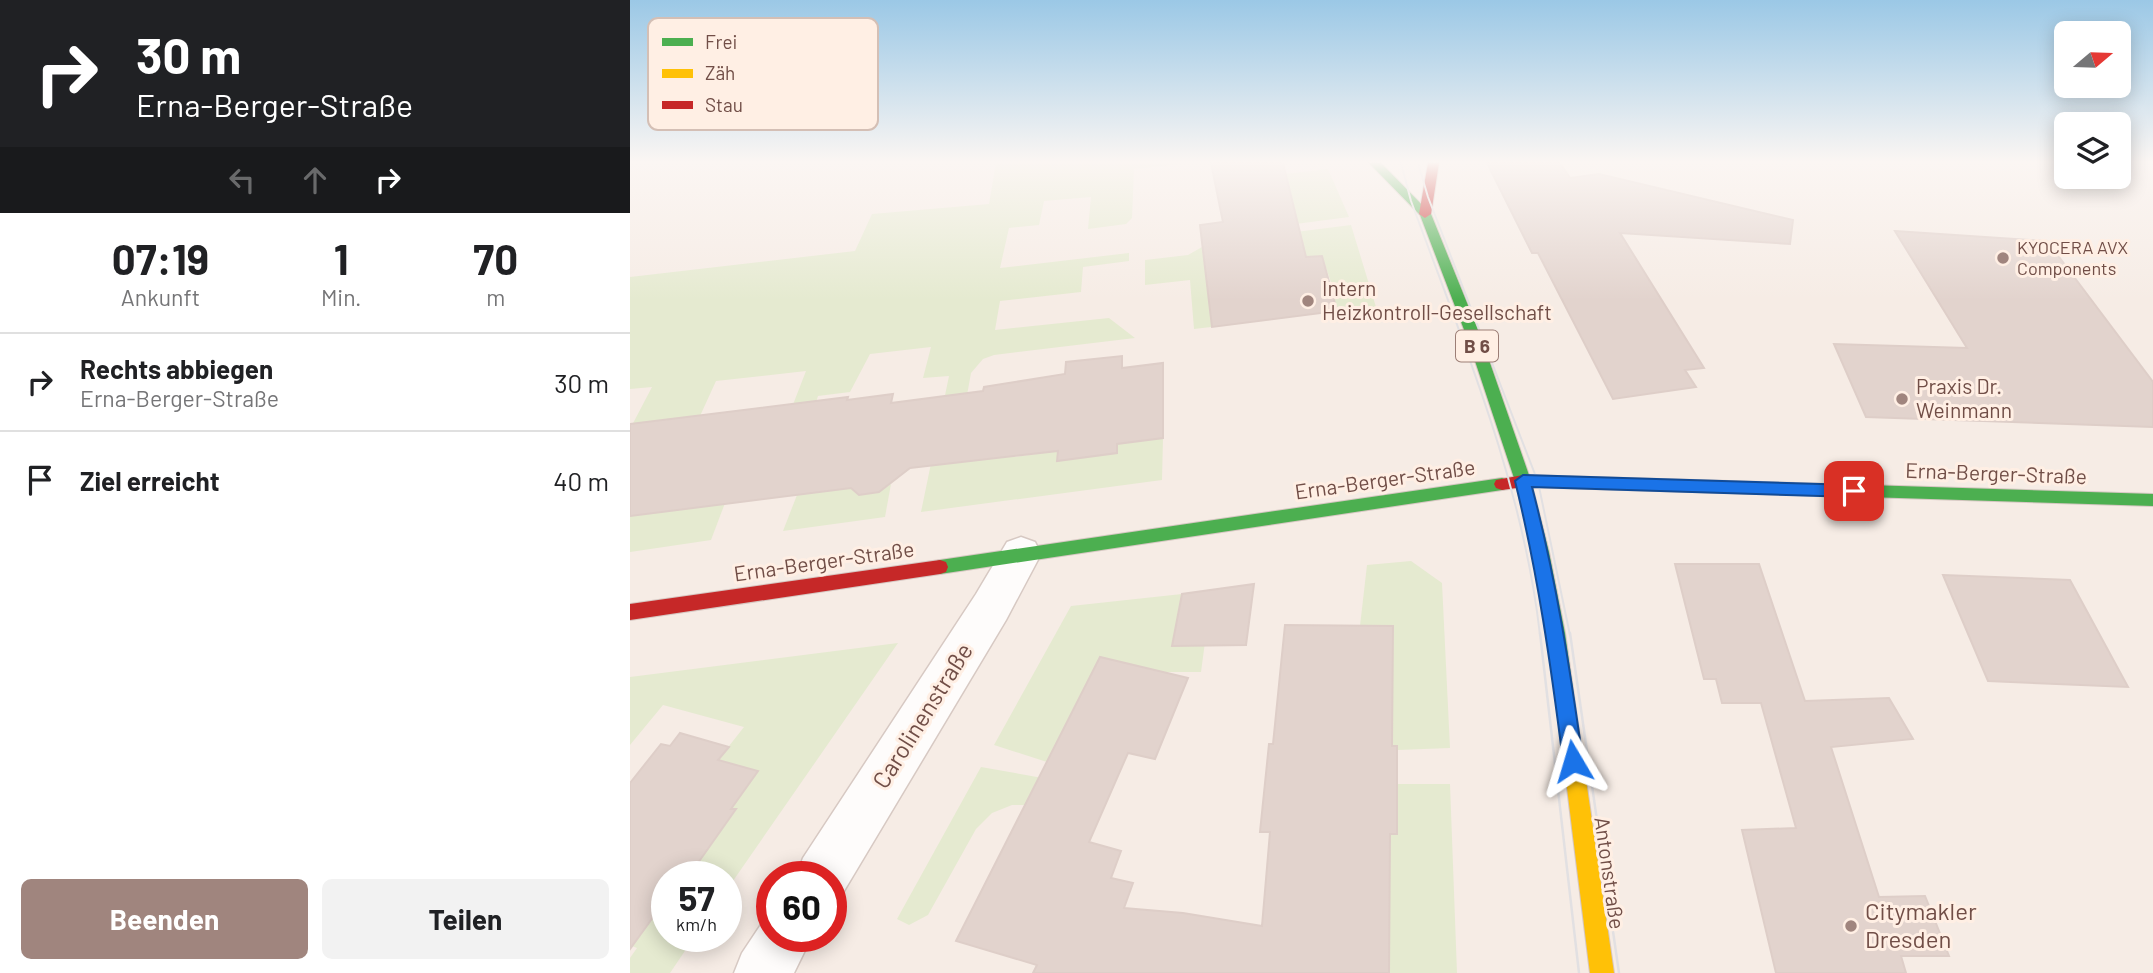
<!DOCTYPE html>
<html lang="de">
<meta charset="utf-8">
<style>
:root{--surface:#fff;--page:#f2f2f2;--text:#202124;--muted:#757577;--line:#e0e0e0;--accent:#a0857e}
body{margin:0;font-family:Barlow,sans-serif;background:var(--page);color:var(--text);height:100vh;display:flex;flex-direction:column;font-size:26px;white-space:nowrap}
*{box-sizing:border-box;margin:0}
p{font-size:23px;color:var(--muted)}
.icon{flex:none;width:38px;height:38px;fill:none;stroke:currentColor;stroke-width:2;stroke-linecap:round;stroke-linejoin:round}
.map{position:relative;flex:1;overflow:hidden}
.sheet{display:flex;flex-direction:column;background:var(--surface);width:630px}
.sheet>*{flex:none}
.guide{background:#202124;color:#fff;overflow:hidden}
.needle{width:46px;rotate:71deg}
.buttons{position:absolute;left:1424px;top:21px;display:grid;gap:14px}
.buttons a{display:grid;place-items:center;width:77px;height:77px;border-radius:10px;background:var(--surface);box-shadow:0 4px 18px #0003;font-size:35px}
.speed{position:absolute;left:21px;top:861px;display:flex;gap:14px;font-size:35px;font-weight:700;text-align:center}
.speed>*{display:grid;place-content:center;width:91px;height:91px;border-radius:50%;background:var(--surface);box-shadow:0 4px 18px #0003;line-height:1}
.speed small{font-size:18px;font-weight:400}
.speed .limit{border:10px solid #d22;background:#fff;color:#111}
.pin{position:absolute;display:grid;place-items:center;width:60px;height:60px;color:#fff;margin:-30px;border-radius:14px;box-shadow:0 4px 10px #0006}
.me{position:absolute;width:77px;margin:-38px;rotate:353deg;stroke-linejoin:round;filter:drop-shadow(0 0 5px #0008)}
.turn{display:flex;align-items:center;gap:24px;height:147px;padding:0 21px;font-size:32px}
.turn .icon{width:91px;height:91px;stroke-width:2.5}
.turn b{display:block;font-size:49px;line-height:60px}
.lanes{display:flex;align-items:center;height:66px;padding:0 21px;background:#0003;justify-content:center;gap:35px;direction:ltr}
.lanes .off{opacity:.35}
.eta{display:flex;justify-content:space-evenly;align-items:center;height:119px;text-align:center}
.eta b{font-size:42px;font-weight:700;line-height:49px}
.action{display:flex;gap:14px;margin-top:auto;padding:14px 21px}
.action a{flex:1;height:80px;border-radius:10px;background:var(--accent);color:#fff;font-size:28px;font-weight:700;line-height:80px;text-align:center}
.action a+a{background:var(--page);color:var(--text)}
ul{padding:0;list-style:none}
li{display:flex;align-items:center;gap:21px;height:98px;padding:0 21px;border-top:2px solid var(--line)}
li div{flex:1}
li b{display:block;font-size:26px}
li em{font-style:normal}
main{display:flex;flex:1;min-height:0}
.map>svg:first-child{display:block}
.green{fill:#e5ead0}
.building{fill:#e2d3cd;stroke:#decec8;stroke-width:2}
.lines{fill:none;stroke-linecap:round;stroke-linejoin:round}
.street-casing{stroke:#d7c9c3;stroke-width:3}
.fast-casing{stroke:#d6c7c2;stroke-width:2}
.slow-casing{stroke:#d6c7c2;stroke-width:2}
.jam-casing{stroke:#d6c7c2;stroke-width:2}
.street{fill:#fefcfb;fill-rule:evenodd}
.fast{fill:#4caf50;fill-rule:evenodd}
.slow{fill:#ffc107;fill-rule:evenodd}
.jam{fill:#c62828;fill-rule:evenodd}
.tram-far1{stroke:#e2e0e2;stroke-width:2}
.tram{stroke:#e2e0e2;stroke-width:2.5}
.route{fill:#1a73e8;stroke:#114b97;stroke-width:2}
.poi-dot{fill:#a0857e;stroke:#ffefe4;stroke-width:2.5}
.labels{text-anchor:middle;stroke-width:6;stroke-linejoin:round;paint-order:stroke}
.far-poi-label{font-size:18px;fill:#714e47;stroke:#ffefe4;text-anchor:start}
.shield{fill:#ffefe4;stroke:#9c7e76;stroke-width:2}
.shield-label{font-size:19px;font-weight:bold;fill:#714e47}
.poi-label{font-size:21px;fill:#714e47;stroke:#ffefe4;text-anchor:start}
.street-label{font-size:21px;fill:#714e47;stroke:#ffefe4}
.near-street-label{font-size:24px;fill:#714e47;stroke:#ffefe4}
.near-poi-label{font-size:24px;fill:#714e47;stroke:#ffefe4;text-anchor:start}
.key{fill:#ffefe4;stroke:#d4bfb5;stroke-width:2}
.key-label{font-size:19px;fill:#714e47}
</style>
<main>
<section class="sheet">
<div class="guide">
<div class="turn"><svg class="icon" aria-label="right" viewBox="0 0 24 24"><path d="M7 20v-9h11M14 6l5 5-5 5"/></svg><div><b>30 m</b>Erna-Berger-Straße</div></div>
<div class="lanes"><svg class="icon off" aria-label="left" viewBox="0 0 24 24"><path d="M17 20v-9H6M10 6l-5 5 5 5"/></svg><svg class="icon off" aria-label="ahead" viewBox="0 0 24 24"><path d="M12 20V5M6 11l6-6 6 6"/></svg><svg class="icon" aria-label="right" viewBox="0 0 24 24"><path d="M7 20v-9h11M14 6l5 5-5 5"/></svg></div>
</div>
<div class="eta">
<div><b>07:19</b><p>Ankunft</p></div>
<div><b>1</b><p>Min.</p></div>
<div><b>70</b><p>m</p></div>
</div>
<ul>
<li><svg class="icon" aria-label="right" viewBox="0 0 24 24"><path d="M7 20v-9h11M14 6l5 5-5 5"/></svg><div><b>Rechts abbiegen</b><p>Erna-Berger-Straße</p></div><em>30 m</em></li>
<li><svg class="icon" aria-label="arrive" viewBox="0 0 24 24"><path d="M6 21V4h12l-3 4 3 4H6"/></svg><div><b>Ziel erreicht</b></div><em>40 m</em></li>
</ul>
<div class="action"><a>Beenden</a><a>Teilen</a></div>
</section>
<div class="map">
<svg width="1523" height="973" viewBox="0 0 1523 973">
<rect width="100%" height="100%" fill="#f6ece5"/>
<g class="green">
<path d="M 366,163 L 560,163 L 504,169 L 502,218 L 496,224 L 458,229 L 461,197 L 414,201 L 409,225 L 379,228 L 370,268 L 499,253 L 499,261 L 453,267 L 451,292 L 370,301 L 365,330 L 479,318 L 505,338 L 364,355 L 353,359 L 341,373 L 328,445 L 385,455 L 385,457 L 428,451 L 428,461 L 487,453 L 487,444 L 533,438 L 532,480 L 291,512 L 319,376 L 293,378 L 301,347 L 240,354 L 220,392 L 188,396 L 183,411 L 150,438 L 176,371 L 86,381 L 65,427 L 0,429 L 22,387 L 0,389 L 0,277 L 225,251 L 242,214 L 359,204 Z"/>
<path d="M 698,169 L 719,217 L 658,225 L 655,174 Z"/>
<path d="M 721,225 L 746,307 L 707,311 L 702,295 L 705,294 L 692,256 L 663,259 L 598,325 L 564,329 L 560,280 L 515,285 L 515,260 L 558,255 L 579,243 Z"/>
<path d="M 261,484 L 255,517 L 153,531 L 167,495 L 221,488 L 249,492 Z"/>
<path d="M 95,503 L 81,540 L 0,552 L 0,516 Z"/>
<path d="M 781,561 L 812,583 L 820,748 L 768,750 L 767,746 L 762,746 L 762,626 L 730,626 L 737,565 Z"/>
<path d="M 552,594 L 575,642 L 571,672 L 533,672 L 470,657 L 417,762 L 364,745 L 441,606 Z"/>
<path d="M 268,643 L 96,891 L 96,877 L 58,877 L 106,810 L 101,809 L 128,771 L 88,760 L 114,727 L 33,705 L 0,745 L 0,677 Z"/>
<path d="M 351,767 L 463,787 L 403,805 L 382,805 L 362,813 L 346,829 L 298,915 L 279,925 L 267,919 Z"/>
<path d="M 767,784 L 820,784 L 827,973 L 759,973 L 760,834 L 767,834 Z"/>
<path d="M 37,898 L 37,936 L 65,936 L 40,973 L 0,973 L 0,958 L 7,948 L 2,946 Z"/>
</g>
<g class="building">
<path d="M 581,163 L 653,163 L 676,257 L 692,256 L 707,311 L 582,327 L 570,225 L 593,222 Z"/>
<path d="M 857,163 L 930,163 L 940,178 L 969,174 L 1163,220 L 1160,244 L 990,233 L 1074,368 L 1055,370 L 1066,387 L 983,399 L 908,253 L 902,253 Z"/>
<path d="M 1265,231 L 1417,241 L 1523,382 L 1523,427 L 1236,417 L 1204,344 L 1337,348 Z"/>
<path d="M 492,356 L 492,368 L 533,363 L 533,438 L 487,444 L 487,453 L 427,461 L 428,451 L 280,468 L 249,492 L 229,495 L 221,488 L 0,516 L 0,424 L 218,397 L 217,400 L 263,394 L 261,403 L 353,391 L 354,387 L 435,374 L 436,362 Z"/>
<path d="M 1045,564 L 1129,564 L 1175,701 L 1259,698 L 1283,739 L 1201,747 L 1249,897 L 1295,896 L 1319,956 L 1271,956 L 1276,973 L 1146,973 L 1112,830 L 1166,828 L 1131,703 L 1092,703 L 1086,679 L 1074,679 Z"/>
<path d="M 1313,575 L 1440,580 L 1498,687 L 1358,681 Z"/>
<path d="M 624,584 L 616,645 L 542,646 L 552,594 Z"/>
<path d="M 655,625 L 763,626 L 762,746 L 767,746 L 767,834 L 760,834 L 759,973 L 403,973 L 407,965 L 326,941 L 470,657 L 558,678 L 525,759 L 498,753 L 459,842 L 491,851 L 481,878 L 503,883 L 494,908 L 553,913 L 632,926 L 640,832 L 630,832 L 639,744 L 643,744 Z"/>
<path d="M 50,733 L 99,747 L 88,760 L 128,771 L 101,809 L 106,809 L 58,877 L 37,877 L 37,898 L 0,949 L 0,783 L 31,744 L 40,746 Z"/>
</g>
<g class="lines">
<defs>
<g id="street">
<path d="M 391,537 L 405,542 L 411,554 L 376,620 L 211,896 L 201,900 L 201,877 L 166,877 L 173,858 L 346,594 L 377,542 Z"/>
<path d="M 142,914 L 142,936 L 182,936 L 164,973 L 104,973 L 112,953 L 136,917 Z"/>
</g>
<g id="fast">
<path d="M 739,163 L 751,163 L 801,214 L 852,340 L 901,481 L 919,552 L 935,633 L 956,780 L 953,787 L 946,790 L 939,787 L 936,780 L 917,633 L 903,552 L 885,481 L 838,340 L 790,215 Z"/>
<path d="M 872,478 L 878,480 L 880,484 L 878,488 L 872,490 L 310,574 L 304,572 L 302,567 L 304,562 L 310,560 Z"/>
<path d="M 1237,485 L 1523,494 L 1523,506 L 1237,497 L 1231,495 L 1229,491 L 1231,487 Z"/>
</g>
<path id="slow" d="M 946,770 L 953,773 L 956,780 L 984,973 L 960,973 L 936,780 L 939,773 Z"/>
<g id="jam">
<path d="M 798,163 L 809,163 L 801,214 L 795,218 L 789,214 Z"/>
<path d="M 893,475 L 1237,485 L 1243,487 L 1245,491 L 1243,495 L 1237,497 L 893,487 L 872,490 L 866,488 L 864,484 L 866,480 Z"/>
<path d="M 310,560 L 316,562 L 318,567 L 316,572 L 310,574 L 0,620 L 0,604 Z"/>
</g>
</defs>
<use href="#street" class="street-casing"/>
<use href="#fast" class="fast-casing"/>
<use href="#slow" class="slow-casing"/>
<use href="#jam" class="jam-casing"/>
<use href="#street" class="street"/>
<use href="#fast" class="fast"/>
<use href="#slow" class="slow"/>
<use href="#jam" class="jam"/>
<g class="tram-far1">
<path d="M 771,163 L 781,201 C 833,342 893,484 910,635"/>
<path d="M 788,163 L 798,197 L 908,482 L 940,635"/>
</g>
<g class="tram">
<path d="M 910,633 L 949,973"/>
<path d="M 940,633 L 989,973"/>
</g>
</g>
<linearGradient id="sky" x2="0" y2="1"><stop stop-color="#9bc8e6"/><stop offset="0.54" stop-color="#fbf6f3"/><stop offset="1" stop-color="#fbf6f3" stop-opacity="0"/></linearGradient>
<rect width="1523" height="300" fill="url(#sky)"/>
<path class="route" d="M 893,475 L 1224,485 L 1232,491 L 1224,497 L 902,487 C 926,578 940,669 953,761 L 950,768 L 943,771 L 936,768 L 933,761 C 921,666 908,574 885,481 Z"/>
<g class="poi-dot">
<circle cx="1373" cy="258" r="7"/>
<circle cx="678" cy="301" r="7"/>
<circle cx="1272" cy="399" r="7"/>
<circle cx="1221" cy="926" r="7"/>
</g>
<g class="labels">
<g class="far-poi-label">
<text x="1387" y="254">KYOCERA AVX<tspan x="1387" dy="21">Components</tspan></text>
</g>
<rect class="shield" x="826" y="330.5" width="42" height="31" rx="5"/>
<g class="shield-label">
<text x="847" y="353">B 6</text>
</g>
<g class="poi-label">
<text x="692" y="296">Intern<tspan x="692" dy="24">Heizkontroll-Gesellschaft</tspan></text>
<text x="1286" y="394">Praxis Dr.<tspan x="1286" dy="24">Weinmann</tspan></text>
</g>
<g class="street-label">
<text transform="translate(1366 474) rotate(2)" y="7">Erna-Berger-Straße</text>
<text transform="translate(755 480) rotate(-8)" y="7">Erna-Berger-Straße</text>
<text transform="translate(194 562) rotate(-8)" y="7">Erna-Berger-Straße</text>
<text transform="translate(979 873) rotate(82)" y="7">Antonstraße</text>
</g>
<g class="near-street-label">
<text transform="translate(293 716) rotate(-58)" y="8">Carolinenstraße</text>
</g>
<g class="near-poi-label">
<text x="1235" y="920">Citymakler<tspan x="1235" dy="28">Dresden</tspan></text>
</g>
</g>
<rect x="18" y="18" width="230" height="112" rx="10" class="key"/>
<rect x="32" y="38" width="31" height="8" fill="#4caf50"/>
<rect x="32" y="69" width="31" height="9" fill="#ffc107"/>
<rect x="32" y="101" width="31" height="8" fill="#c62828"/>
<g class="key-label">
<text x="75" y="49">Frei</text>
<text x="75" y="80">Zäh</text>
<text x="75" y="112">Stau</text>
</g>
</svg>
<div class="buttons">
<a><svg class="needle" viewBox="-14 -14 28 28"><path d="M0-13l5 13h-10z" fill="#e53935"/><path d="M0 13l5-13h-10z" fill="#757577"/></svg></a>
<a><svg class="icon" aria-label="layers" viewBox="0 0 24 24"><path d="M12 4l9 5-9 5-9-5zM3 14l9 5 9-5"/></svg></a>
</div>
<div class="speed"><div>57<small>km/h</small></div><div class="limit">60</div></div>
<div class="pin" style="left:1224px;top:491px;background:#d93025"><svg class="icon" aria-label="arrive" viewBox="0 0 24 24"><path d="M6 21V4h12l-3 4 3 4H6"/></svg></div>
<svg class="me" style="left:943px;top:761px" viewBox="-20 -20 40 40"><path d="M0-17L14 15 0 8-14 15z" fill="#1a73e8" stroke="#fff" stroke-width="4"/></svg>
</div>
</main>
